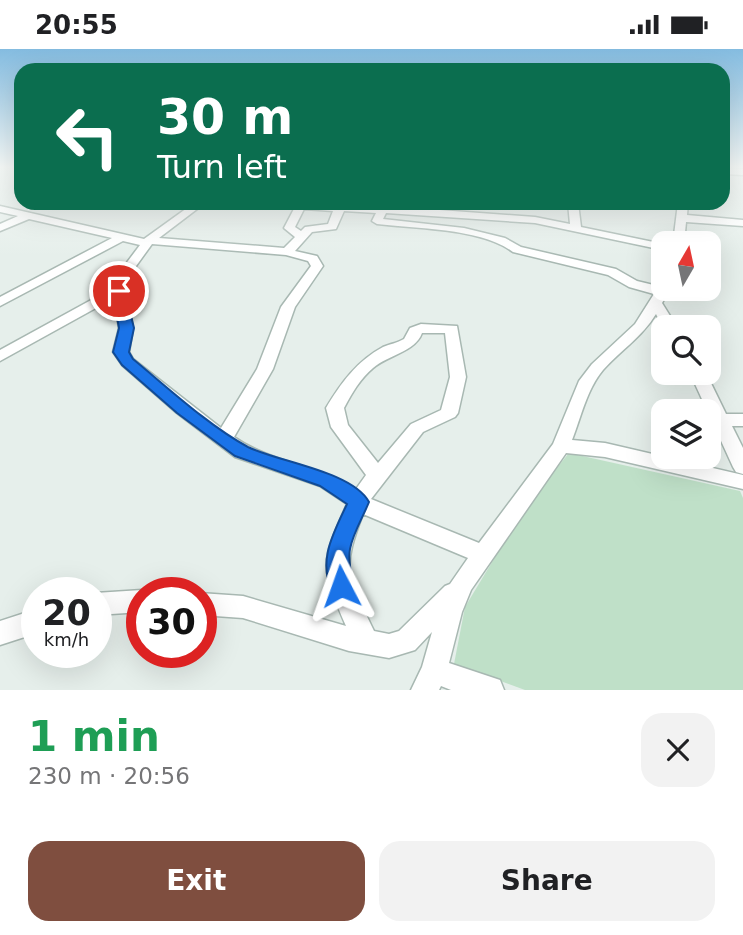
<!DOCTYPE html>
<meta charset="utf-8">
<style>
:root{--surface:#fff;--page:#f2f2f2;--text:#202124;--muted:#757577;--accent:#7f4e3f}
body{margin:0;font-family:"DejaVu Sans",sans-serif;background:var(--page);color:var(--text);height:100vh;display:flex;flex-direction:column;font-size:26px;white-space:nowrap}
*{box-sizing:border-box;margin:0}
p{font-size:23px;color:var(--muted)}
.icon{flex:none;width:38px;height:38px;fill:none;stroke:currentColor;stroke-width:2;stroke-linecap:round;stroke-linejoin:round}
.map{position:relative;height:641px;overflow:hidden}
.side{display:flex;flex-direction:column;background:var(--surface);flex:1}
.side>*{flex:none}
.banner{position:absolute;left:14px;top:14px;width:716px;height:147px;border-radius:21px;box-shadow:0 7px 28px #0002;background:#0b6e4f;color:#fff;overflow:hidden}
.needle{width:46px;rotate:9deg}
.buttons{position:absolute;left:651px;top:182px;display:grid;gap:14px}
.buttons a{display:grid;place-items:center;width:70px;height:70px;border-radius:14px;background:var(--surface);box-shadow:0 7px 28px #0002;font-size:35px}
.speed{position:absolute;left:21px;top:528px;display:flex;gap:14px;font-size:35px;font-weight:700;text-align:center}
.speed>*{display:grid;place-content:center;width:91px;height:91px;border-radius:50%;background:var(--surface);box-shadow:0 7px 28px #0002;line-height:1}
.speed small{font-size:18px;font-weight:400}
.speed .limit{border:10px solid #d22;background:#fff;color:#111}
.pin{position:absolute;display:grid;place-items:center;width:60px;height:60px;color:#fff;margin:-30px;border:4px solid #fff;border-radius:50%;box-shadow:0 2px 7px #0007}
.me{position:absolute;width:77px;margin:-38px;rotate:356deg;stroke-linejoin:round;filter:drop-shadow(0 0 5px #0008)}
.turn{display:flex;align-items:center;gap:24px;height:147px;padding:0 28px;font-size:32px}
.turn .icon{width:91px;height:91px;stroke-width:2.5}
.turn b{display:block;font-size:49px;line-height:60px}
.round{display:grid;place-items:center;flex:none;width:74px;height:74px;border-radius:21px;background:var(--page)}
.summary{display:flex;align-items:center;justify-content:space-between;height:119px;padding:0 28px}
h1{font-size:42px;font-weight:700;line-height:52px;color:#1e9e55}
.cta{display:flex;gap:14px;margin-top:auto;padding:14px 28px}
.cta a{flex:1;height:80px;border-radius:21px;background:var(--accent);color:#fff;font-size:28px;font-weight:700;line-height:80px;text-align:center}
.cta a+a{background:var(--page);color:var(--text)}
.status{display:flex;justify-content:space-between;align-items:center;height:49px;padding:0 35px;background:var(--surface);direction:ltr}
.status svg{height:19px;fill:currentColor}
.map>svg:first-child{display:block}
.green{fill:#bfe0c8}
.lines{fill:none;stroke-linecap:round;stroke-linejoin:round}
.street-casing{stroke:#a8b8b2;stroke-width:3}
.street{fill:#fff;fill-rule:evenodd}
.route{fill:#1a73e8;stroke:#114b97;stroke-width:2}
</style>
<div class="status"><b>20:55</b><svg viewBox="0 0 49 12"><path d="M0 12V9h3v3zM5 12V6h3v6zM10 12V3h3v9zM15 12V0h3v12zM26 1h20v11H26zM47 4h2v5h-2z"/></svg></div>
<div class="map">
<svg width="743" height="641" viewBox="0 0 743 641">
<rect width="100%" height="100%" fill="#e6efeb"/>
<path class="green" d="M 569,404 L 740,442 L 743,449 L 743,641 L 525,641 L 454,615 L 465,558 L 527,455 Z"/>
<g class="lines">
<defs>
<g id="street">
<path d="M 723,119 L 743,120 L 743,126 L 723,125 Z"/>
<path d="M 194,154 L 205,154 L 159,189 L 284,199 L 295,188 L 284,179 L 295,158 L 290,154 L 336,157 L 337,154 L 347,154 L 346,156 L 409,159 L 407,154 L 417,154 L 426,160 L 535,168 L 570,175 L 568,154 L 578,154 L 581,178 L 663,195 L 663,201 L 535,174 L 386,164 L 383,170 L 464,179 L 505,189 L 521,198 L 616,220 L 637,232 L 670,240 L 662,254 L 677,278 L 663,279 L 656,265 C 642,288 621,301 603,321 C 587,340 581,368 572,391 L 605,394 L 743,426 L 743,440 L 605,408 L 566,404 L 471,541 L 462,563 L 449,614 L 500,631 L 504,641 L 451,641 L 441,637 L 439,641 L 411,641 L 422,618 L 432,583 L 415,601 L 389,609 L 349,602 L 243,569 L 201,566 L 200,544 L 243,547 L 346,577 C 320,516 320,516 347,455 L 320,437 L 235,408 L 177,364 L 122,316 L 113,303 L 119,279 L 114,249 L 0,312 L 0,301 L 113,239 L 119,224 L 140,196 L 123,192 L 0,257 L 0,248 L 112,189 L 29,170 L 0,182 L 0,175 L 18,167 L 0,163 L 0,157 L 144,190 ZM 304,160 L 333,162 L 328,175 L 305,178 L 301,182 L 295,178 ZM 344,162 L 376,164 L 372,172 L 377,175 C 417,180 481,179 513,203 L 608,226 L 629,238 L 654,245 L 635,275 L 592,315 L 579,332 L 553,395 L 479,494 L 371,450 L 423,383 L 455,368 L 458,364 L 466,328 L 457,277 L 421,275 L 410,279 L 404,290 C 397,294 390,295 383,298 C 357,312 341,334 326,359 L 331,378 L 366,426 L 356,440 C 318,417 270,413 234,388 L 273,320 L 295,258 L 323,217 L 317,207 L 295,202 L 312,183 L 336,180 ZM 152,195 L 286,206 L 308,212 L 311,217 L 281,258 L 257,320 L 221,379 L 133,310 L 129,303 L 133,279 L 125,241 L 131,224 ZM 422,284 L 445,284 L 450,328 L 441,361 L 411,375 L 378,414 L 348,376 L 344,359 C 352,344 360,330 373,319 C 388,306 415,303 422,284 ZM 363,465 L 468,509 L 450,535 L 445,537 L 399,582 L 389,585 L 374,582 C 348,527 340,524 363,465 Z"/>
<path d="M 678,154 L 688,154 L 687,166 L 743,171 L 743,177 L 686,173 L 684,194 L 673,194 Z"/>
<path d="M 690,324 L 706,324 L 726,365 L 743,365 L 743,377 L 732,377 L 743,399 L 743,425 L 736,423 L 733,418 Z"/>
<path d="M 142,541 L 150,544 L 142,544 L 142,563 L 96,566 L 95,544 Z"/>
<path d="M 37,560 L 37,584 L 0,596 L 0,572 Z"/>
</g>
</defs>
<use href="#street" class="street-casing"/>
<use href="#street" class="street"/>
</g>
<linearGradient id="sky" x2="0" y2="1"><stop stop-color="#84bce0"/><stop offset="0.57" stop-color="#f4f8f6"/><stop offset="1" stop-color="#f4f8f6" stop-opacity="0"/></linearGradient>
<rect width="743" height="207" fill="url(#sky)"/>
<path class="route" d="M 119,238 L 125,242 L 134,279 L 129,303 L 133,310 C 167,338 209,377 248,398 C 278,413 352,422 369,453 C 363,468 353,484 350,500 C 347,515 355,531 349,544 L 341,547 L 333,544 C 317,512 333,485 347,455 L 320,437 L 235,407 L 177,364 L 122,316 L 113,303 L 119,279 L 112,242 Z"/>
</svg>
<div class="buttons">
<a><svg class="needle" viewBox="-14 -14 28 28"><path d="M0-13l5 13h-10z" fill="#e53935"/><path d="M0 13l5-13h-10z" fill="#757577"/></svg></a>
<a><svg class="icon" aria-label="search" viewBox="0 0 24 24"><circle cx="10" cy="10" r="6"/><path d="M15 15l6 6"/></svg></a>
<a><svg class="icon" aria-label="layers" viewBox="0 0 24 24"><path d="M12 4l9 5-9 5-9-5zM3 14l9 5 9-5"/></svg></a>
</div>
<div class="speed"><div>20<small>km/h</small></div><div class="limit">30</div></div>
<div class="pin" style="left:119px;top:242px;background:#d93025"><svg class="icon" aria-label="arrive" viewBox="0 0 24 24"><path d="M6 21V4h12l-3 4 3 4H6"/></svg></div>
<svg class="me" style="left:341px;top:537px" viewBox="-20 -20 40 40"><path d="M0-17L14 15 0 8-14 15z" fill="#1a73e8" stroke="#fff" stroke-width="4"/></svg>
<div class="banner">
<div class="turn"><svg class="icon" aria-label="left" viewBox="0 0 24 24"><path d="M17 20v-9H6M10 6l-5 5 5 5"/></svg><div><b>30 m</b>Turn left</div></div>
</div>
</div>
<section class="side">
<div class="summary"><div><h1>1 min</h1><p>230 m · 20:56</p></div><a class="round"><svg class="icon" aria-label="close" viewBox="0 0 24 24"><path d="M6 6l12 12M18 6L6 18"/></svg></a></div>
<div class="cta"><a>Exit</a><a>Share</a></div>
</section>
